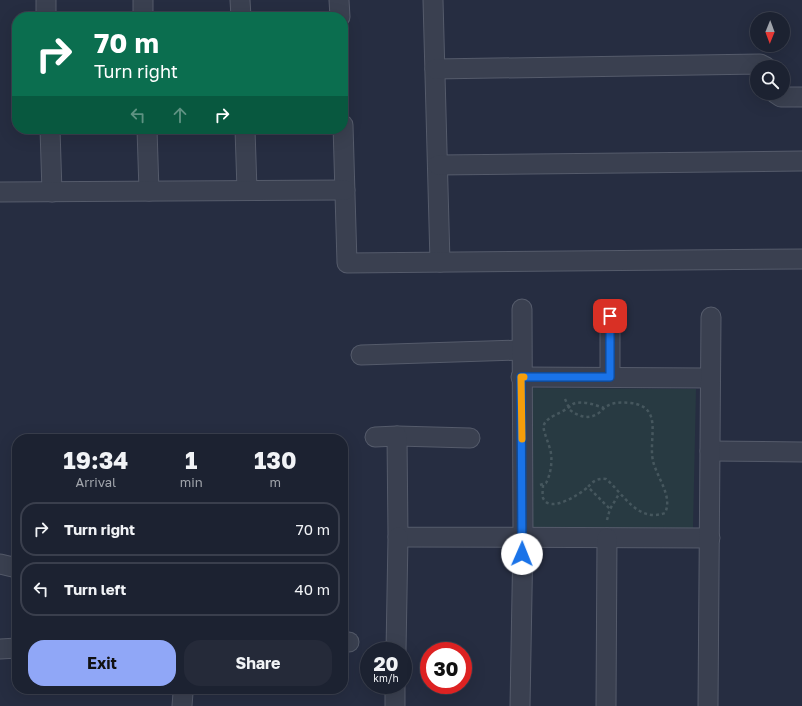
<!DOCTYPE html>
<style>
:root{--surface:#1c2231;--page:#252a39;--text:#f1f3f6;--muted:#a0a4ab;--line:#3a3f4d;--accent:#90a7f7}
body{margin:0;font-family:"Golos Text",sans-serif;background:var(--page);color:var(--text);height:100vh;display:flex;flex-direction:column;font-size:15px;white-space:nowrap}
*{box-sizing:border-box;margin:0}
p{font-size:13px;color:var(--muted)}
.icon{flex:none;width:22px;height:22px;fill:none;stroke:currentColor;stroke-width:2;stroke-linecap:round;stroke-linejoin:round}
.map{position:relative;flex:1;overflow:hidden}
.sheet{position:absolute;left:12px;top:434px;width:336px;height:260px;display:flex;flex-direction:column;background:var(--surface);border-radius:16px;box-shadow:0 4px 16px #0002,0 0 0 1px var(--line)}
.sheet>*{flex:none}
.guide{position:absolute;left:12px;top:12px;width:336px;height:122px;border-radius:16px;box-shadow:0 4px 16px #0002,0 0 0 1px var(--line);background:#0b6e4f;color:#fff;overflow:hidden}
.needle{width:26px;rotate:181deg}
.buttons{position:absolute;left:750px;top:12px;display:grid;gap:8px}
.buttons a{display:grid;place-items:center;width:40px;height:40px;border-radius:50%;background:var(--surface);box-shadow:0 4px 16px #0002,0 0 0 1px var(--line);font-size:20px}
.speed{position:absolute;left:360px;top:642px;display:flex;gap:8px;font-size:20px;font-weight:700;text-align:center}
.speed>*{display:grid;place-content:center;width:52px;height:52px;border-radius:50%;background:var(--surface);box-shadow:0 4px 16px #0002,0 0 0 1px var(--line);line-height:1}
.speed small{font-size:10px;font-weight:400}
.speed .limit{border:6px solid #d22;background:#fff;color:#111}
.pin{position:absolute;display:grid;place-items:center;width:34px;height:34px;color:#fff;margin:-17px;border-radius:8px;box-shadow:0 2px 6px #0006}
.me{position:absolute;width:44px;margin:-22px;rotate:1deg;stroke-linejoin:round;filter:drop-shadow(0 0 3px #0008)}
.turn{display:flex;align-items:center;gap:14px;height:84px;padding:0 16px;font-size:18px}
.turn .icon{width:52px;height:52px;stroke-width:2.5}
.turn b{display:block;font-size:28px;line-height:34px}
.lanes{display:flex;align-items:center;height:38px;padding:0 16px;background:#0003;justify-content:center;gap:20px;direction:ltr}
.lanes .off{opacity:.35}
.eta{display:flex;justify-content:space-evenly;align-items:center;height:68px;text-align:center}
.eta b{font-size:24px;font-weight:700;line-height:28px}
.action{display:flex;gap:8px;margin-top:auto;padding:8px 16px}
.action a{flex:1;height:46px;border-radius:16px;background:var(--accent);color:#111;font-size:16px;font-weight:700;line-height:46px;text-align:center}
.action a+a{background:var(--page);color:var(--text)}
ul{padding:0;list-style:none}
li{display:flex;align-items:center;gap:12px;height:54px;margin:0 8px 6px;padding:0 8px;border:2px solid var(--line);border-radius:16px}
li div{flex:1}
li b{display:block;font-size:15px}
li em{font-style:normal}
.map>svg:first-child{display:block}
.green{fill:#283a42}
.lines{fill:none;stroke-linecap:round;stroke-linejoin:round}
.minor-casing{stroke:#555b6b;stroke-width:21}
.path{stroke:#46575e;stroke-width:2.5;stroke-dasharray:3 3;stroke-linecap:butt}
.minor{stroke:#3a4050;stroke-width:19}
.path-bridge{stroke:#46575e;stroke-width:2.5;stroke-dasharray:3 3;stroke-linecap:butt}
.route-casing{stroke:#114b97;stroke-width:10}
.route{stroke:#1a73e8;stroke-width:7}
.slow{stroke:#f59e0b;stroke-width:7}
</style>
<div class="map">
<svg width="802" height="706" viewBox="0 0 802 706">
<rect width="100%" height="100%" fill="#262d41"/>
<path class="green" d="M 529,388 L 696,389 L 693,528 L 529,528 Z"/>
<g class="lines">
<defs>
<g id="minor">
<path d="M 46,0 L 46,17"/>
<path d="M 143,0 L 143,17"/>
<path d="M 240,0 L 241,17"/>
<path d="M 339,0 L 340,17"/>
<path d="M 433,0 L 440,262"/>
<path d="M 435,69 L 760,64 L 766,67"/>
<path d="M 775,93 L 781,97 L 802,97"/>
<path d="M 343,125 L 347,263 L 802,259"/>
<path d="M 50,129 L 52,192"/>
<path d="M 147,129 L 149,191"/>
<path d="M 245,129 L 247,190"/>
<path d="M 438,165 L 802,161"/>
<path d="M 0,192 L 345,190"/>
<path d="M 361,355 L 521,350"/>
<path d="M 521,377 L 710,378"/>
<path d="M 610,377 L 610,316"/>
<path d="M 397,436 L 470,438"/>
<path d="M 375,437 L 397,436 L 398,537 L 710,538"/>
<path d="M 710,451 L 802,452"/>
<path d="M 0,564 L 17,568"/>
<path d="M 343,642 L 349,642"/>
<path d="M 0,649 L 17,648"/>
<path d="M 396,651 L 398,537"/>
<path d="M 182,706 L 183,693"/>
<path d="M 395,706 L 395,685"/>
<path d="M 520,706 L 523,538 L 522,309"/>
<path d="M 606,706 L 607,538"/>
<path d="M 708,706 L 711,317"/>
</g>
</defs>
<use href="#minor" class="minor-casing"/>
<g class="path">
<path d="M 570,410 C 582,419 594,420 604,408"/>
<path d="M 540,485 L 546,483 C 551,474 553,459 550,449 C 543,425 536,424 563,411 C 567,409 570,406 573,404 C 583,400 595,405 604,408 C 612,402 621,402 631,403 C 664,407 648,438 653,461 C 657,478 673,496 665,513 C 637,523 623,493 606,479 C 598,478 593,481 588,487 L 610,509"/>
<path d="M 543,485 C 543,489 542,494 543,498 C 550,514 580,494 588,487"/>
<path d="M 607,520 L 610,509 L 619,494"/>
</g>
<use href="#minor" class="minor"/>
<path class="path-bridge" d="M 565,399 L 570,410"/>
</g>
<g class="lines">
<defs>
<path id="route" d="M 522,554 L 521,377 L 610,377 L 610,316"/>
</defs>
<use href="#route" class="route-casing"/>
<use href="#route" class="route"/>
<path class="slow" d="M 522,439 L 521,377 L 524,377"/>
</g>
</svg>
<div class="buttons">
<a><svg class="needle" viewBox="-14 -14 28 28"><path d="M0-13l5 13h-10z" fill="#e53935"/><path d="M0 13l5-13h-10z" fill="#a0a4ab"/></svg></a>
<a><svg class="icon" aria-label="search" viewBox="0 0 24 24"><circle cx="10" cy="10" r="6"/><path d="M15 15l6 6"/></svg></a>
</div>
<div class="speed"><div>20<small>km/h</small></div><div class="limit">30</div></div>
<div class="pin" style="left:610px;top:316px;background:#d93025"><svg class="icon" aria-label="arrive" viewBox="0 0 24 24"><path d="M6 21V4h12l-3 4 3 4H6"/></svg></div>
<svg class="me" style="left:522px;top:554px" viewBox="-20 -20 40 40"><circle r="19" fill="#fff"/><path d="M0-13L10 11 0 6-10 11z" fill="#1a73e8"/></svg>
<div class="guide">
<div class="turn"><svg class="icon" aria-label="right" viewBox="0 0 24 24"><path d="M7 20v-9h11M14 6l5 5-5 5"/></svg><div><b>70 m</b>Turn right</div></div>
<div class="lanes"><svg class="icon off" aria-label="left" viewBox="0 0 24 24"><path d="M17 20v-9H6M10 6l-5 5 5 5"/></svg><svg class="icon off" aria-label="ahead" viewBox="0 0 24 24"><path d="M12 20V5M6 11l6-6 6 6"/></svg><svg class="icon" aria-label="right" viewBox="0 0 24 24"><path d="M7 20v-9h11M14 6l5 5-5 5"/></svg></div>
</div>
<section class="sheet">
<div class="eta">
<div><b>19:34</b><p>Arrival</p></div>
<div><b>1</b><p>min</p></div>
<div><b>130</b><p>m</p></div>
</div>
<ul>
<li><svg class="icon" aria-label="right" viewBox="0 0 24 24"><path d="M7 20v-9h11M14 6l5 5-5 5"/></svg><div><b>Turn right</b></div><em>70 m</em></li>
<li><svg class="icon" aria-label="left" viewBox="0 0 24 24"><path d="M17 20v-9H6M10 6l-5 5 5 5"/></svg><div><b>Turn left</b></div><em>40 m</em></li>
</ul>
<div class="action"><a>Exit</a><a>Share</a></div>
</section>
</div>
